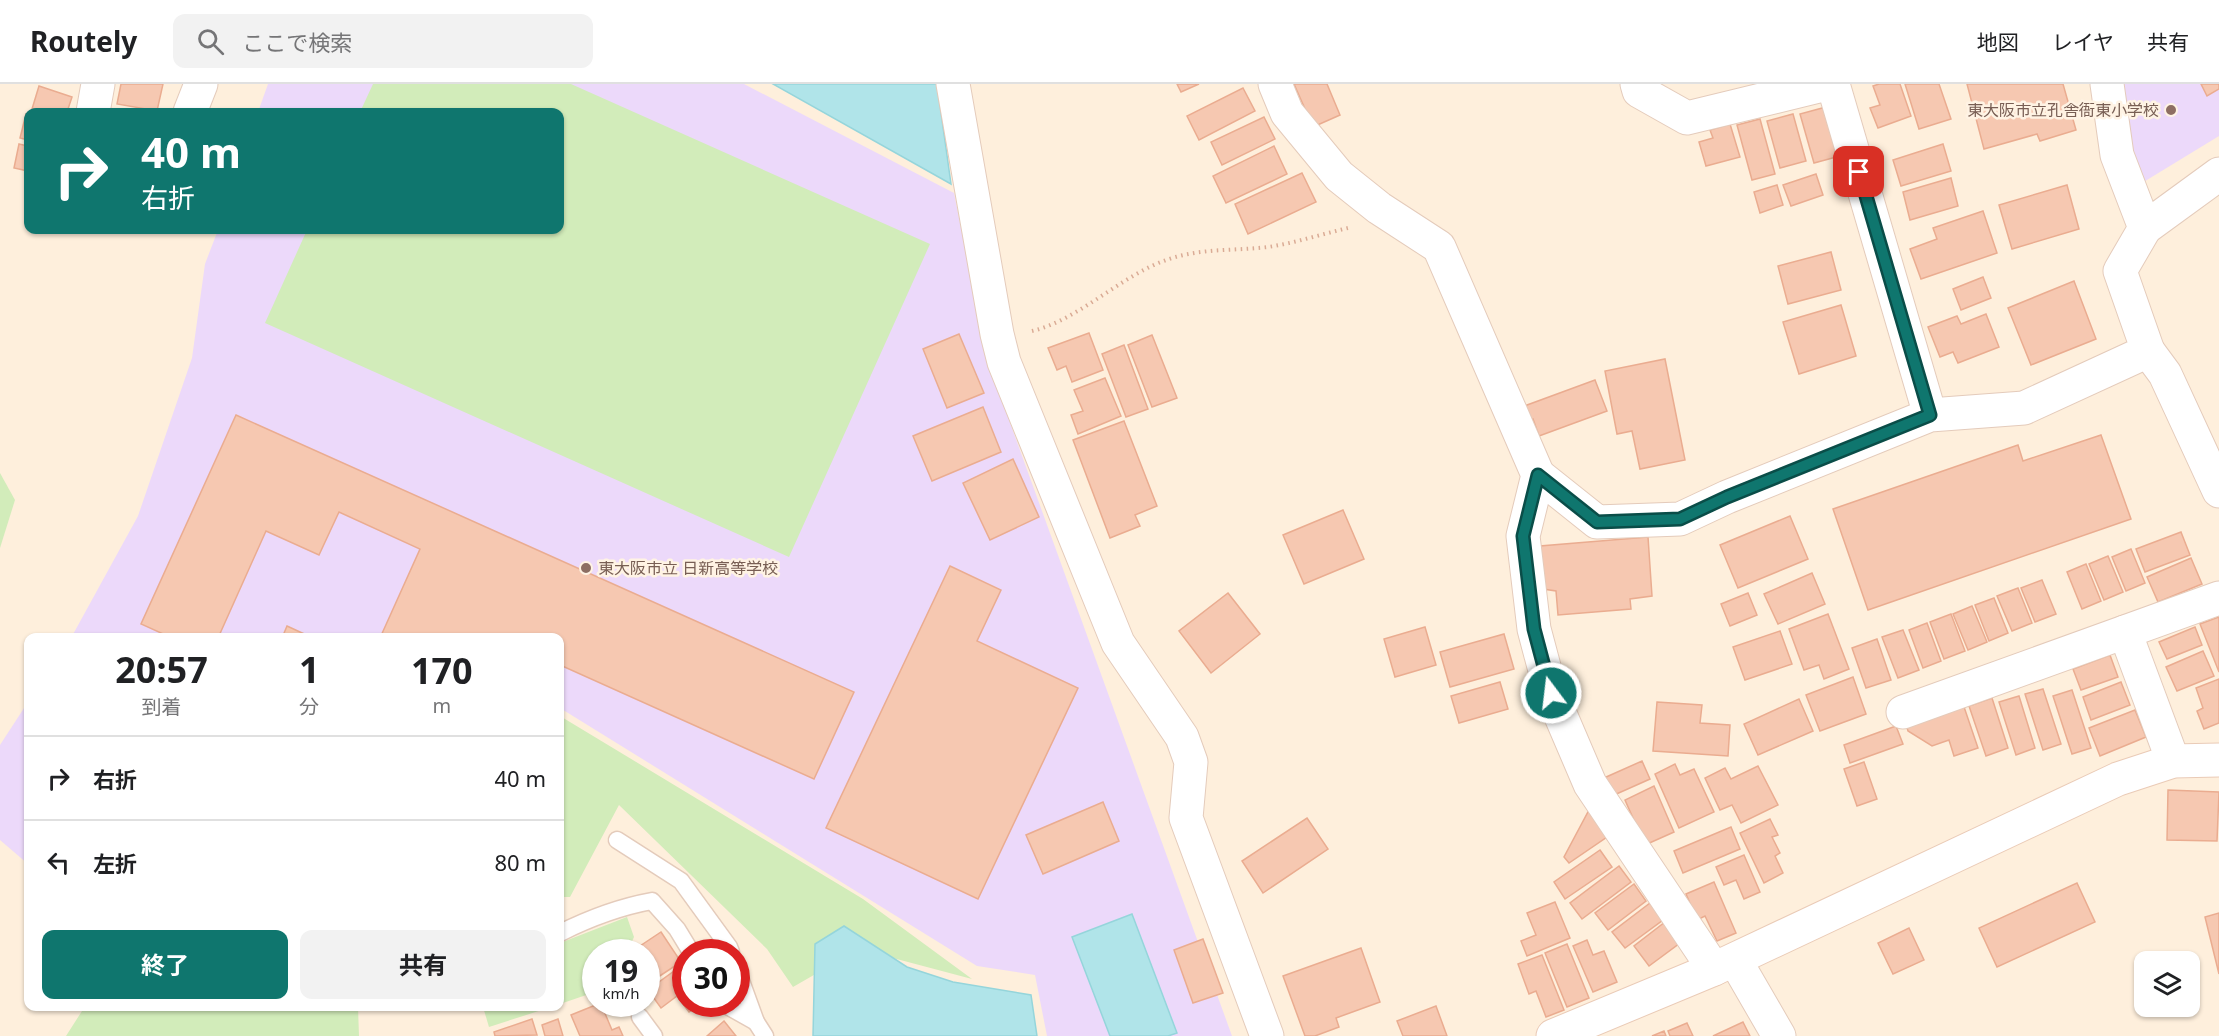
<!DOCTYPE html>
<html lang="ja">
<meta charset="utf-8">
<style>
:root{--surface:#fff;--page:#f2f2f2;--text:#202124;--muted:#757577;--line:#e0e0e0;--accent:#0f766e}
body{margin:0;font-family:"Noto Sans","Noto Sans JP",sans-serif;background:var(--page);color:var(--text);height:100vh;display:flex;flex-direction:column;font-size:22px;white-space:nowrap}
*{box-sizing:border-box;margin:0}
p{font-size:20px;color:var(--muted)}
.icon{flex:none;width:33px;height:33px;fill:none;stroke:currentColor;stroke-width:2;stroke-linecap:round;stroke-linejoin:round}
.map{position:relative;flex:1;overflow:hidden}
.panel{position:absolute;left:24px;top:549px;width:540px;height:378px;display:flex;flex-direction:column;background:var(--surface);border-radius:12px;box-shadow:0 2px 4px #0004}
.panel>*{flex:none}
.banner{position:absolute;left:24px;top:24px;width:540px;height:126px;border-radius:12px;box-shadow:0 2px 4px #0004;background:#0f766e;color:#fff;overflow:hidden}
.controls{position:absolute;left:2134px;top:867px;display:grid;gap:12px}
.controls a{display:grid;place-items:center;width:66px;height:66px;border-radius:12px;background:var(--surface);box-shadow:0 2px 4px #0004;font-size:30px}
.speed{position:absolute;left:582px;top:855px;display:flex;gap:12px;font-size:30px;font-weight:700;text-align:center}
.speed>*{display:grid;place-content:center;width:78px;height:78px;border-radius:50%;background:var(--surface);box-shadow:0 2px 4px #0004;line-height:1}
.speed small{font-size:15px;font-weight:400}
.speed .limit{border:9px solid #d22;background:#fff;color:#111}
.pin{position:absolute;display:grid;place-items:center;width:51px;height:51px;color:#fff;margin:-26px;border-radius:12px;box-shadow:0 3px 9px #0006}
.me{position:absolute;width:66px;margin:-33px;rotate:345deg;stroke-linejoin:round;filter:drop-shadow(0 0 4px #0008)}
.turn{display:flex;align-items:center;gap:21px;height:126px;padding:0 18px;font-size:27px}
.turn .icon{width:78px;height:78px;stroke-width:2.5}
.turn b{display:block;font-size:42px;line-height:51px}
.eta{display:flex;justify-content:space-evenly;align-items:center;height:102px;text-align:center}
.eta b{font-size:36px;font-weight:700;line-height:42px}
.cta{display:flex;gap:12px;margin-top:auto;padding:12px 18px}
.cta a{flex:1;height:69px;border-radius:12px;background:var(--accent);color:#fff;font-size:24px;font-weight:700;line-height:69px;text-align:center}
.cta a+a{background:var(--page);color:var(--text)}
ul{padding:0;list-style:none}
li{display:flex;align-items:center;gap:18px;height:84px;padding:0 18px;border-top:2px solid var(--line)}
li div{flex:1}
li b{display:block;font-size:22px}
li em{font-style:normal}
header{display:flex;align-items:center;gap:36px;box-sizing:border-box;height:84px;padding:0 30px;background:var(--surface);border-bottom:2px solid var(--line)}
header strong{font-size:28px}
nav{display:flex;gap:33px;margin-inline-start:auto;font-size:21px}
.search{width:420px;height:54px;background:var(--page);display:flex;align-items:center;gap:15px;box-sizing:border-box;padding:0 21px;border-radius:12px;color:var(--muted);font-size:22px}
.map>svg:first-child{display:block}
.education{fill:#ecd9fa}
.green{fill:#d2ecba}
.water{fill:#b0e4e9;stroke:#95d5db;stroke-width:1.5}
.building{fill:#f6c8b1;stroke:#eaac90;stroke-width:1.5}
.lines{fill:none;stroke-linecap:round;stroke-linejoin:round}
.lane-casing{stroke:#e4cbbb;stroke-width:19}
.street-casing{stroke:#e4cbbb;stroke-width:35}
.secondary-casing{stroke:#eacbb7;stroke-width:35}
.path{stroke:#daab95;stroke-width:4;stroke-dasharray:1.5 4.5;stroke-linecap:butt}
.lane{stroke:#fff;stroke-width:16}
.street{stroke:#fff;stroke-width:33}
.secondary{stroke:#fff;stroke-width:33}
.route-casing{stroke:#0a4d48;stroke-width:15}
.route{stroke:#0f766e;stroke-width:10}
.education-dot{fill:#8d6e63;stroke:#fff3e4;stroke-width:2}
.labels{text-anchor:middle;stroke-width:5;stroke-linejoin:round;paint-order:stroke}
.education-label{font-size:16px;fill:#785e54;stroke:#fff3e4;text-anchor:end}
</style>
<header>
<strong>Routely</strong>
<div class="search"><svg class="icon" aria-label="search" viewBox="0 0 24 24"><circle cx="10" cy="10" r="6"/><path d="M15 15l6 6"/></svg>ここで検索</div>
<nav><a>地図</a><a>レイヤ</a><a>共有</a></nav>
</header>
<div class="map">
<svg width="2219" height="952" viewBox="0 0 2219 952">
<rect width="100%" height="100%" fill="#feefdc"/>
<g class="education">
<path d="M 268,0 L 744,0 L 954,109 L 987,275 L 1232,952 L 1047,952 L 1035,891 L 977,882 L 560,624 L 560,554 L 71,554 L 138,432 L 192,274 L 205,180 L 218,146 L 560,146 L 560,28 L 258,28 Z"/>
<path d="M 2118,0 L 2219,0 L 2219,52 L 2137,102 Z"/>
<path d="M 28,618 L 28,780 L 0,756 L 0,661 Z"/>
</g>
<g class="green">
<path d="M 373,0 L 571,0 L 930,160 L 789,473 L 265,239 L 307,146 L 560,146 L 560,28 L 360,28 Z"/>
<path d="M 0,389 L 15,416 L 0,464 Z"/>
<path d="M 560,632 L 863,815 L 972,895 L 859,865 L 793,903 L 767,865 L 619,721 L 570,813 L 560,813 Z"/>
<path d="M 627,833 L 634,853 L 627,868 L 596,868 L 595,908 L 560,920 L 560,859 Z"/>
<path d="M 81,923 L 358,923 L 359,952 L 66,952 L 82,927 Z"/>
<path d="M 483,923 L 483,922 L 551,923 L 489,943 Z"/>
</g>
<g class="water">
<path d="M 773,0 L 937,0 L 951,100 Z"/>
<path d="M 1132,830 L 1177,949 L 1168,952 L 1110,952 L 1072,853 Z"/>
<path d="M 844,842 L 907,883 L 953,898 L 1031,911 L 1037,952 L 813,952 L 815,860 Z"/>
</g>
<g class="building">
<path d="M 121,0 L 163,0 L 157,27 L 117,20 Z"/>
<path d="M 1177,0 L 1199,0 L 1181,8 Z"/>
<path d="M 1294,0 L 1327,0 L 1340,31 L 1313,43 Z"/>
<path d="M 1879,0 L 1900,0 L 1911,32 L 1878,44 L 1870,24 L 1880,21 L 1873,2 Z"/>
<path d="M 1905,0 L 1939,0 L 1951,35 L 1919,45 Z"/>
<path d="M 1967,0 L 2063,0 L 2076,46 L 2040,57 L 2037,50 L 1984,65 Z"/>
<path d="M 2201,0 L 2219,0 L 2219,5 L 2207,12 Z"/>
<path d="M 39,2 L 72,13 L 67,28 L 44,28 L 32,25 Z"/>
<path d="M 1243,4 L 1255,27 L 1199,56 L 1187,32 Z"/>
<path d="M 1826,23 L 1840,72 L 1814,79 L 1800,30 Z"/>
<path d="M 26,30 L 28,31 L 28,56 L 20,54 Z"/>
<path d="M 1793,30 L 1806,77 L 1780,84 L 1767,37 Z"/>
<path d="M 1264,33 L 1275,55 L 1222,81 L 1211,58 Z"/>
<path d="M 1760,35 L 1775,90 L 1752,96 L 1737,41 Z"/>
<path d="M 1730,40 L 1740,73 L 1706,82 L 1699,58 L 1713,54 L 1710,46 Z"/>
<path d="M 19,60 L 28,62 L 28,87 L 14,84 Z"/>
<path d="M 1943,60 L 1951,87 L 1901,102 L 1893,76 Z"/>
<path d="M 1274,62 L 1287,90 L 1226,119 L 1213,92 Z"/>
<path d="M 1302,89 L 1316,118 L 1248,150 L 1235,120 Z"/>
<path d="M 1816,90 L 1823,111 L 1791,122 L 1783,101 Z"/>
<path d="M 1951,94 L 1958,122 L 1910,136 L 1903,108 Z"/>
<path d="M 1777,101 L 1783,121 L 1760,129 L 1754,108 Z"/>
<path d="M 2067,101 L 2079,145 L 2012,165 L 1999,121 Z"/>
<path d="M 1983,127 L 1997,169 L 1921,195 L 1910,165 L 1937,155 L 1933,144 Z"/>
<path d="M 1831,168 L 1841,206 L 1788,220 L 1778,182 Z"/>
<path d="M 1983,193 L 1991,214 L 1961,226 L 1953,205 Z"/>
<path d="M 2074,197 L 2096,255 L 2031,281 L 2008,224 Z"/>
<path d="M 1841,221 L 1856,272 L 1799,290 L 1783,238 Z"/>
<path d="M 1986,230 L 1999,263 L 1958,279 L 1953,268 L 1940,273 L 1928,243 L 1957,232 L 1961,240 Z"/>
<path d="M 1089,249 L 1103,286 L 1072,298 L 1066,282 L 1057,286 L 1048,264 Z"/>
<path d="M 959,250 L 984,309 L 947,324 L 923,265 Z"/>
<path d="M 1152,251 L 1177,314 L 1152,323 L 1128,261 Z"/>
<path d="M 1124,261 L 1148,325 L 1126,333 L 1102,270 Z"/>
<path d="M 1665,275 L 1685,376 L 1640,385 L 1632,347 L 1617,350 L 1605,287 Z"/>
<path d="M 1105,294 L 1121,332 L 1078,350 L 1071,331 L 1083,327 L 1074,306 Z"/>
<path d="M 1595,296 L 1607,327 L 1539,352 L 1533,335 L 1524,338 L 1519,324 Z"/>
<path d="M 983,323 L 1001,368 L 932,397 L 913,352 Z"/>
<path d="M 236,331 L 854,608 L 814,695 L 560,581 L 560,554 L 380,554 L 420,465 L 339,428 L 319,471 L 266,447 L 218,554 L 172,554 L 141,540 Z"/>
<path d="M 1124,337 L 1157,422 L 1135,431 L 1140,442 L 1110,454 L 1073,356 Z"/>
<path d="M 2101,351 L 2131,435 L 1868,526 L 1833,425 L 2018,361 L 2023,377 Z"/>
<path d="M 1013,375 L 1039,433 L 990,456 L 963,399 Z"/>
<path d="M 1343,426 L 1364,475 L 1304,500 L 1283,451 Z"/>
<path d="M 1790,432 L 1808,475 L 1738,504 L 1720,461 Z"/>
<path d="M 2181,448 L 2190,471 L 2145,488 L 2136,465 Z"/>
<path d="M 1648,453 L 1652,512 L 1630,515 L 1631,525 L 1558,531 L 1556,507 L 1543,505 L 1540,462 Z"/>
<path d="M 2131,465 L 2145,499 L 2126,507 L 2112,473 Z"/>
<path d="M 2108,472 L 2123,508 L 2104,516 L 2089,480 Z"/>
<path d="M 2191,474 L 2202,500 L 2158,518 L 2147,493 Z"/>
<path d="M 2086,480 L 2101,517 L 2082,525 L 2067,488 Z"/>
<path d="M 950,482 L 1001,506 L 977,557 L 1078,604 L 978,815 L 826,744 Z"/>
<path d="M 1812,489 L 1825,520 L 1778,540 L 1764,510 Z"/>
<path d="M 2042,496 L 2056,530 L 2035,538 L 2021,504 Z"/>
<path d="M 2018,504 L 2032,539 L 2012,547 L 1997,512 Z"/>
<path d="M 1228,509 L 1260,550 L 1211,589 L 1179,547 Z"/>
<path d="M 1748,509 L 1757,531 L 1730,542 L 1721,520 Z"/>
<path d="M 1994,514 L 2008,549 L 1989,557 L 1975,521 Z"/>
<path d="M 1972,522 L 1987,558 L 1968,566 L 1953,530 Z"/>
<path d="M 1828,530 L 1849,585 L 1824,595 L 1819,581 L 1804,586 L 1789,545 Z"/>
<path d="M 1951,530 L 1965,567 L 1944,575 L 1930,538 Z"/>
<path d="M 2219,533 L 2219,588 L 2200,540 Z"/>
<path d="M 1927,539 L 1941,577 L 1923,584 L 1909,546 Z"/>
<path d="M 287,542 L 313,554 L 282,554 Z"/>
<path d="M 1425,543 L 1436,581 L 1395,593 L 1384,555 Z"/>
<path d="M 2195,543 L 2202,561 L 2167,575 L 2159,558 Z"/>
<path d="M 1903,546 L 1919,586 L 1898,594 L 1882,553 Z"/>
<path d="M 1780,547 L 1792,580 L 1745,596 L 1733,563 Z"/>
<path d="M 1504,550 L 1514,585 L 1450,603 L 1440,568 Z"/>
<path d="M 1877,555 L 1891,596 L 1866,604 L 1852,564 Z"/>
<path d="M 2203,567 L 2214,592 L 2177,607 L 2166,583 Z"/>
<path d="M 2110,571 L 2118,593 L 2081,606 L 2073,585 Z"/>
<path d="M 1853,593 L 1866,630 L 1820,647 L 1806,611 Z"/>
<path d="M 2219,595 L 2219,639 L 2204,645 L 2197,627 L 2203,624 L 2196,604 Z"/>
<path d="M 1500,598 L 1508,625 L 1459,639 L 1451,612 Z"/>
<path d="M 2121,598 L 2130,621 L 2091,636 L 2083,613 Z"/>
<path d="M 2043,605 L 2061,660 L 2043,666 L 2025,610 Z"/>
<path d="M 2072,606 L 2091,664 L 2072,670 L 2053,612 Z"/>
<path d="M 2019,612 L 2035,664 L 2016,671 L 1999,618 Z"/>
<path d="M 1992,614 L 2008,664 L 1986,672 L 1969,622 Z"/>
<path d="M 1799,615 L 1813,647 L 1758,671 L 1744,640 Z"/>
<path d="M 1962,617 L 1978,664 L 1954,672 L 1949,656 L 1932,662 L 1908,647 L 1905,637 Z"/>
<path d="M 1657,618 L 1702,621 L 1700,639 L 1730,641 L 1728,672 L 1653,667 Z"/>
<path d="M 2135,626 L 2146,653 L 2100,672 L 2089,644 Z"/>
<path d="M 1896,642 L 1903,660 L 1850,679 L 1844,661 Z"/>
<path d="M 1642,677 L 1650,695 L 1612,712 L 1604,694 Z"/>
<path d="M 1864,678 L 1877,715 L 1857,722 L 1844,685 Z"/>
<path d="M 1675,680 L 1680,691 L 1694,685 L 1714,728 L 1679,744 L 1655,690 Z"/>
<path d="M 1758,682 L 1778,721 L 1741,739 L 1732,721 L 1720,726 L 1705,694 L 1725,684 L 1731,695 Z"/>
<path d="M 1654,702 L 1674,748 L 1645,761 L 1625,716 Z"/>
<path d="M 2168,706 L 2219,708 L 2217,757 L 2167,756 Z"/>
<path d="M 1103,718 L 1119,757 L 1043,790 L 1026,751 Z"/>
<path d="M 1589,726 L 1607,753 L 1569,779 L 1564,773 Z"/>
<path d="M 1307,734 L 1328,765 L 1263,809 L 1242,777 Z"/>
<path d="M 1770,735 L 1778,751 L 1772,753 L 1780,769 L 1775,772 L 1783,789 L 1764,799 L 1740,749 Z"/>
<path d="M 1731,743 L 1740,765 L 1683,789 L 1674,767 Z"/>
<path d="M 1600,766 L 1612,783 L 1565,815 L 1554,798 Z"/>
<path d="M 1744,771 L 1760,808 L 1744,815 L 1736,796 L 1724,801 L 1716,783 Z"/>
<path d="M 1619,782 L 1631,798 L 1582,835 L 1570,819 Z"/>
<path d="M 1714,798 L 1736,849 L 1717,857 L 1705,832 L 1697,836 L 1686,810 Z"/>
<path d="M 2077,799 L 2095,838 L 1997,883 L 1979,844 Z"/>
<path d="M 1634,800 L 1646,817 L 1608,846 L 1595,829 Z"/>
<path d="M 1555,818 L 1570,854 L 1527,872 L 1521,857 L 1536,851 L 1527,829 Z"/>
<path d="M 1650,819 L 1663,836 L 1625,864 L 1612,848 Z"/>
<path d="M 2219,829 L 2219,890 L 2205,833 Z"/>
<path d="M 1665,838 L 1680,859 L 1649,882 L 1634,862 Z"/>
<path d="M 1909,844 L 1924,876 L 1893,890 L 1878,859 Z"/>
<path d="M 661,848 L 681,878 L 646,901 L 646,868 L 631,868 Z"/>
<path d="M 1203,855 L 1223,909 L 1193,919 L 1174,866 Z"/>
<path d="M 1587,856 L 1593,871 L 1604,867 L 1617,898 L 1593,908 L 1573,862 Z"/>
<path d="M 1567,860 L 1589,914 L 1567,923 L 1545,869 Z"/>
<path d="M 1361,864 L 1380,918 L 1336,934 L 1339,943 L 1315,952 L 1305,952 L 1283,892 Z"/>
<path d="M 1542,871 L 1564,926 L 1546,933 L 1536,907 L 1529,910 L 1518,880 Z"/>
<path d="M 681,882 L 686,888 L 686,920 L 701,920 L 689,928 L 677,912 L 661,924 L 648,906 Z"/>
<path d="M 598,920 L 601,920 L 612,946 L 619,943 L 623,952 L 580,952 L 571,931 Z"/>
<path d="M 1436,922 L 1447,952 L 1403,952 L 1397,937 Z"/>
<path d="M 532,935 L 537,951 L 495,952 L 494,948 Z"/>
<path d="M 558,935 L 563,952 L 545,952 L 542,941 Z"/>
<path d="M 724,937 L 736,952 L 707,952 Z"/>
<path d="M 1743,938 L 1750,952 L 1713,952 Z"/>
<path d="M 1687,939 L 1693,952 L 1670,952 L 1668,947 Z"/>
<path d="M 1664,947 L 1666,952 L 1652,952 Z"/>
</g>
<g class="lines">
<defs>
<g id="lane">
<path d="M 617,756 L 681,797 L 729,863 L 731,868"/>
<path d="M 560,849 C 590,834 619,823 652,817 L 677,845 L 691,868"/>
<path d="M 736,883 L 756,938 L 765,952"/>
<path d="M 724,920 L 756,938"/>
<path d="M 640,933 L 654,952"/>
</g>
<g id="street">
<path d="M 953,0 L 997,250 L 1004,278 L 1118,559 L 1182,653 L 1191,678 L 1186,734 L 1267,952"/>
<path d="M 1275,0 L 1287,29 L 1339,92 L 1379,124 L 1439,163 L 1538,391 L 1523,452 L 1534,545 L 1551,609 L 1590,700 L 1714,885"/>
<path d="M 1637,0 L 1639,7 L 1687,34 L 1827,0"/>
<path d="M 1833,0 L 1930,331"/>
<path d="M 93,28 L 98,0"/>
<path d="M 190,28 L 201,0"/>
<path d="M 2145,144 L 2219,90"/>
<path d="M 2148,267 L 2165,290 L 2219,407"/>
<path d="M 1538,391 L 1597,438 L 1680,435 L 1727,413 L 1930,331 L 2024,324 L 2148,267 L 2120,187 L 2145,144 L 2117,71 L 2107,0"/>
<path d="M 2125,548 L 2173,677"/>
<path d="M 1903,628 L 2219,514"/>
<path d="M 1735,876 L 1779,952"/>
</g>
<path id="secondary" d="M 1553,952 L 1714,885 L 2118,695 L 2173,677 L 2219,676"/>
</defs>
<use href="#lane" class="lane-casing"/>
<use href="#street" class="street-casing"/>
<use href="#secondary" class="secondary-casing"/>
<path class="path" d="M 1032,247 C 1079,236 1121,191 1169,175 C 1202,164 1234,167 1268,163 C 1295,159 1322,150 1348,144"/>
<use href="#lane" class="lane"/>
<use href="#street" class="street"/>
<use href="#secondary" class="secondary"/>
</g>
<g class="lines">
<defs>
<path id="route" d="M 1551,609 L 1534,545 L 1523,452 L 1538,391 L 1597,438 L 1680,435 L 1727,413 L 1930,331 L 1859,88"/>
</defs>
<use href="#route" class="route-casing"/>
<use href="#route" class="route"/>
</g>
<g class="education-dot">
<circle cx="2171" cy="26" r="6"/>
<circle cx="586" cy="484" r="6"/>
</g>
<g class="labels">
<g class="education-label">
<text x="2159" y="32">東大阪市立孔舎衙東小学校</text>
<text x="598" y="490" text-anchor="start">東大阪市立 日新高等学校</text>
</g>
</g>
</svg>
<div class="controls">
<a><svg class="icon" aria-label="layers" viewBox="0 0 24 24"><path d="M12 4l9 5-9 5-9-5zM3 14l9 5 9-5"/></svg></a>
</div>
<div class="speed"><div>19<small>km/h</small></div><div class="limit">30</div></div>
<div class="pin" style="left:1859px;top:88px;background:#d93025"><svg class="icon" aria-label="arrive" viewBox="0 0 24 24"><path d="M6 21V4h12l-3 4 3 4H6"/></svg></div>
<svg class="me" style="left:1551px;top:609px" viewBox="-20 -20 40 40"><circle r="17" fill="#0f766e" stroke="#fff" stroke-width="3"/><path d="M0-11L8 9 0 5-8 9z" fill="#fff"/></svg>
<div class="banner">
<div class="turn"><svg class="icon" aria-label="right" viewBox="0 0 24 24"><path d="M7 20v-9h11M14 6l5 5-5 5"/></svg><div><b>40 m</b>右折</div></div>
</div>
<section class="panel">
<div class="eta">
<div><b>20:57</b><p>到着</p></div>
<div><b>1</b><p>分</p></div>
<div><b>170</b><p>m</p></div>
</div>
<ul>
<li><svg class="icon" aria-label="right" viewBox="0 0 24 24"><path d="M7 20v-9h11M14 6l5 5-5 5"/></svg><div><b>右折</b></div><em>40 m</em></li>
<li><svg class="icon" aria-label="left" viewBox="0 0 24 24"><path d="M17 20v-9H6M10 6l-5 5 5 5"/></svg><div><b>左折</b></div><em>80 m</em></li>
</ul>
<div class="cta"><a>終了</a><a>共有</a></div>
</section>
</div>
